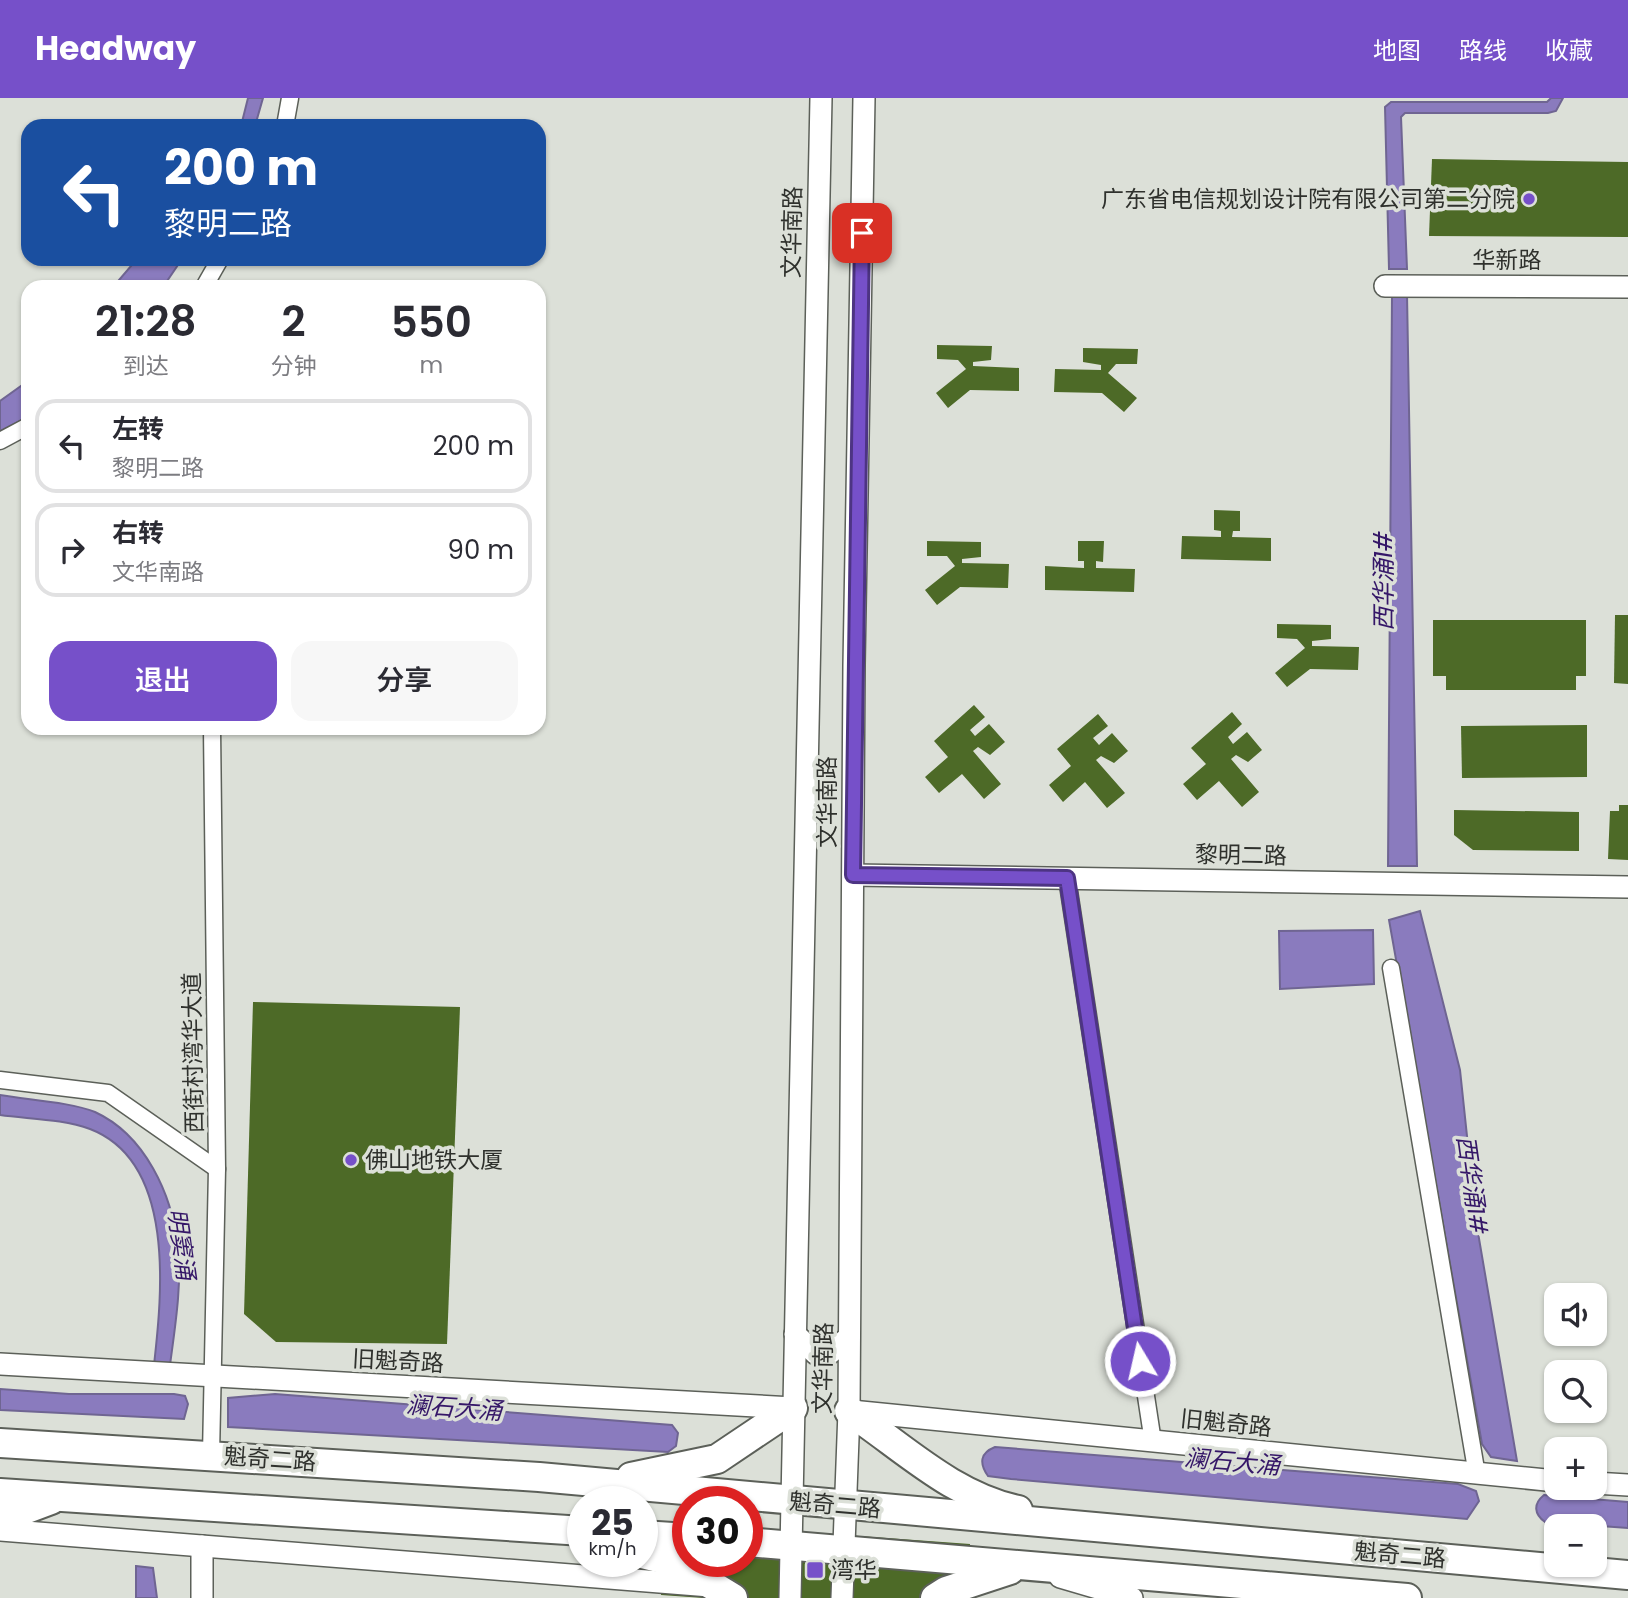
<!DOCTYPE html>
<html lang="zh">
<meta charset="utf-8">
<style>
:root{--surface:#fff;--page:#f7f7f7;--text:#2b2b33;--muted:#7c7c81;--line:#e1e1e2;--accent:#7650c9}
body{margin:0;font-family:Poppins,"Noto Sans SC",sans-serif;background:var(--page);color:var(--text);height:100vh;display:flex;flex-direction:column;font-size:26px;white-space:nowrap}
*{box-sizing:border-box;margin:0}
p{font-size:23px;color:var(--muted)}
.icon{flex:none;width:38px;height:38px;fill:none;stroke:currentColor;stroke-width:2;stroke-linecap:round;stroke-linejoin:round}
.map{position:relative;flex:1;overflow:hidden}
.drawer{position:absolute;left:21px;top:182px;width:525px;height:455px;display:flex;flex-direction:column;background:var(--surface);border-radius:21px;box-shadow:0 2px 5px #0004}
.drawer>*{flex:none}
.top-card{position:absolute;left:21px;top:21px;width:525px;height:147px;border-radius:21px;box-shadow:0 2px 5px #0004;background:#1a4fa0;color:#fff;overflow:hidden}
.controls{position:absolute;left:1544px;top:1185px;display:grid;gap:14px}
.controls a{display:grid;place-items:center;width:63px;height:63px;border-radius:14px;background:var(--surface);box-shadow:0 2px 5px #0004;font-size:35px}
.speed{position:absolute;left:567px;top:1388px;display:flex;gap:14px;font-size:35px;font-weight:700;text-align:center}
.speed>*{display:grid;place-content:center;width:91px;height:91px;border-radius:50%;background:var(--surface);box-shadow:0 2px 5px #0004;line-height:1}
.speed small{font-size:18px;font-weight:400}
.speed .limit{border:10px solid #d22;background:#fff;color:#111}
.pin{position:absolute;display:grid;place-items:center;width:60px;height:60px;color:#fff;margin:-30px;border-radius:14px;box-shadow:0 4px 10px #0006}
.me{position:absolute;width:77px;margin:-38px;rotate:351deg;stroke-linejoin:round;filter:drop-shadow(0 0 5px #0008)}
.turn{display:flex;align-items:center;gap:24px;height:147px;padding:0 28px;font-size:32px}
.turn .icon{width:91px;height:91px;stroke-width:2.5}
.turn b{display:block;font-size:49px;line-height:60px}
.eta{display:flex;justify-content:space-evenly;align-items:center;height:119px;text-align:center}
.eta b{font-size:42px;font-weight:600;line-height:49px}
.action{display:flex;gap:14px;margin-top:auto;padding:14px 28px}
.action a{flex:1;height:80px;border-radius:21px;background:var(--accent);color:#fff;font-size:28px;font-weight:600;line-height:80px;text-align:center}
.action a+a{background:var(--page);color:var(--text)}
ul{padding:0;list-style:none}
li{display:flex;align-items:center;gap:21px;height:94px;margin:0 14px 10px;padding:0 14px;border:4px solid var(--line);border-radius:21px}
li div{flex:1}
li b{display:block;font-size:26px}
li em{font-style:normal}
header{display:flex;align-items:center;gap:42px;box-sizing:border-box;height:98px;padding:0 35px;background:var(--accent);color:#fff}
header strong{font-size:33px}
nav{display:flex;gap:38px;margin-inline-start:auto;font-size:24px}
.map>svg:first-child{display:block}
.water{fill:#8a7bbe;stroke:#6f6592;stroke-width:2}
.building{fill:#4d6a27}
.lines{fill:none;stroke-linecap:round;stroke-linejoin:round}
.street-casing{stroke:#5c6059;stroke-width:19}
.secondary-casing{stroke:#5c6059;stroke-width:24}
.highway-casing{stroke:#5c6059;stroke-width:32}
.street{stroke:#fff;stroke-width:16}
.secondary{stroke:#fff;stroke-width:21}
.highway{stroke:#fff;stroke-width:28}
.route-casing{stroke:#4d3483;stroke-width:18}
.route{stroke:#7650c9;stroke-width:12}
.poi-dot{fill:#7650c9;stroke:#dce0d8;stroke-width:2.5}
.labels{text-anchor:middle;stroke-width:7;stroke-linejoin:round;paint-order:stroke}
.poi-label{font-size:23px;fill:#2f312d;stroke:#dce0d8;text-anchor:start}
.street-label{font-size:23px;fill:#2f312d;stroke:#dce0d8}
.water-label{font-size:24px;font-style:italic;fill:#351768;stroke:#dce0d8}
</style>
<header>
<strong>Headway</strong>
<nav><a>地图</a><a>路线</a><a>收藏</a></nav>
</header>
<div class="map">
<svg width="1628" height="1500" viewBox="0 0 1628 1500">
<rect width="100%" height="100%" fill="#dce0d8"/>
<g class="water">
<path d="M 248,0 L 263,0 L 255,28 L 241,28 Z"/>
<path d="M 1551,0 L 1563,0 L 1556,13 L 1548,15 L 1405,15 L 1401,19 L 1407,171 L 1389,171 L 1385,9 L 1391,4 L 1547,4 Z"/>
<path d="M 137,161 L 182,161 L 163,189 L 113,189 Z"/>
<path d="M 1407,196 L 1417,768 L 1388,768 L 1392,198 Z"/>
<path d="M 28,283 L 28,319 L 0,333 L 0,303 Z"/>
<path d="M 1420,813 L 1460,972 L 1476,1123 L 1517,1363 L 1491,1359 L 1482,1346 L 1389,822 Z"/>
<path d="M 1373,832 L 1374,886 L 1280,891 L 1279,833 Z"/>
<path d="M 0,997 C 28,1002 70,1004 95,1014 C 145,1037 172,1096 178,1149 C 182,1187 175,1229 170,1267 L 154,1267 C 162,1196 176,1064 90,1031 C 63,1021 28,1021 0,1017 Z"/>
<path d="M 0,1291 L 69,1296 L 174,1296 L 185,1298 L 188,1306 L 184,1321 L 0,1312 Z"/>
<path d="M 275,1296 L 672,1327 L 678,1335 L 676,1348 L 668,1354 L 228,1329 L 228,1300 Z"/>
<path d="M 995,1349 L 1458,1386 L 1476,1393 L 1479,1403 L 1467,1421 L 1011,1381 L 988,1378 C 979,1365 980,1355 995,1349 Z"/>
<path d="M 1544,1397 L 1628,1404 L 1628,1430 L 1545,1424 C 1534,1416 1533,1406 1544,1397 Z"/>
<path d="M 136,1468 L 153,1470 L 157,1500 L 136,1500 Z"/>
</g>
<g class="building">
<path d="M 1432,61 L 1628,64 L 1628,139 L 1429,138 Z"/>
<path d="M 937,247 L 992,248 L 991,262 L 973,264 L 973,268 L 1019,270 L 1019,293 L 970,292 L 948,310 L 936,295 L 966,271 L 958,262 L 937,261 Z"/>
<path d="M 1083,250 L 1138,251 L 1137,266 L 1116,266 L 1108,275 L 1137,300 L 1124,314 L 1102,295 L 1054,294 L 1055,271 L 1101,272 L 1101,267 L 1083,264 Z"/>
<path d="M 1214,412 L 1240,413 L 1240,433 L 1233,433 L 1232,439 L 1271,440 L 1271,463 L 1181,461 L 1182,438 L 1221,439 L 1221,433 L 1214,432 Z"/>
<path d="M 927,443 L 981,444 L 981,459 L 962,461 L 962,465 L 1009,466 L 1008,490 L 960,489 L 937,507 L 925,492 L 955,468 L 947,458 L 927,458 Z"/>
<path d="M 1078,443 L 1104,443 L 1103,464 L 1096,463 L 1096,470 L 1135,471 L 1134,494 L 1045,492 L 1045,468 L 1084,470 L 1084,463 L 1078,463 Z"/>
<path d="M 1615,517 L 1628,517 L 1628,586 L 1614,585 Z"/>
<path d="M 1433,522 L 1586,522 L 1586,578 L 1576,578 L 1576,592 L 1446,592 L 1446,578 L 1433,578 Z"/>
<path d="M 1277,526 L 1331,527 L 1331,541 L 1312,543 L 1312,548 L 1359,549 L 1358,572 L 1310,571 L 1287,589 L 1275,575 L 1305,550 L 1297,541 L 1277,540 Z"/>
<path d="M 974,607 L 985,619 L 970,632 L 975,638 L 989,626 L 1005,644 L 990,657 L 978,649 L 973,653 L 1001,686 L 984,701 L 962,676 L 939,695 L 925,679 L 948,659 L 934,643 Z"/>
<path d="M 1232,614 L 1242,626 L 1228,639 L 1233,646 L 1247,634 L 1262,652 L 1248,664 L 1236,657 L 1231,661 L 1259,694 L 1242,709 L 1219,683 L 1197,702 L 1183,686 L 1206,666 L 1191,650 Z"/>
<path d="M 1098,616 L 1108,628 L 1093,640 L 1099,647 L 1112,635 L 1128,653 L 1114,665 L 1101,658 L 1096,662 L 1125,695 L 1107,710 L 1085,684 L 1063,704 L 1049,687 L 1071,668 L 1057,651 Z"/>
<path d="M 1587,627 L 1587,679 L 1462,680 L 1461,628 Z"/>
<path d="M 1619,707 L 1628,707 L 1628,762 L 1608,761 L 1610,713 L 1619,713 Z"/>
<path d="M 1454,712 L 1579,714 L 1579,753 L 1473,752 L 1454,737 Z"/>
<path d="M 253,904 L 460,909 L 447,1246 L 276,1244 L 244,1216 Z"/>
<path d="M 667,1424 L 688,1425 L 688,1463 L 747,1463 L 747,1430 L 970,1446 L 966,1500 L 704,1500 L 661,1497 Z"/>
</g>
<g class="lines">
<defs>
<g id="street">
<path d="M 285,28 L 290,0"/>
<path d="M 204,189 L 220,161"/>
<path d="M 0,343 L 28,328"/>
<path d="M 1067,780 L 1153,1344"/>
<path d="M 1391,870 L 1477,1377"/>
<path d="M 0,982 L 108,995 L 217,1071"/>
<path d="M 211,1357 L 217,1071 L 212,630"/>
</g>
<g id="secondary">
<path d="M 1385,188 L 1628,189"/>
<path d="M 853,777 L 1628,789"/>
<path d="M 795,1236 L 816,1256 L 829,1256 L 849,1239"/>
<path d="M 0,1266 L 793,1310"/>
<path d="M 851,1313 L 1556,1383"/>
<path d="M 1594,1385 L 1628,1387"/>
<path d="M 0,1432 L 710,1488"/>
<path d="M 1060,1479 L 1132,1500"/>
<path d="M 202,1500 L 202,1448"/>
<path d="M 790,1500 L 821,0"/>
<path d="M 842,1500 L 849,1313 L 854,567 L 864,0"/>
</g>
<g id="highway">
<path d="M 849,1313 C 903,1349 952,1398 1018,1412"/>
<path d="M 0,1345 L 539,1379 L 1628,1477"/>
<path d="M 631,1379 L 717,1361 L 793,1310"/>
<path d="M 0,1395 L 583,1433"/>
<path d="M 0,1421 L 51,1402"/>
<path d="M 642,1437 L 688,1440"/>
<path d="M 747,1444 L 1407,1500"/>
<path d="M 642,1456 L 674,1464 L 733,1500"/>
<path d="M 935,1500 L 946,1493 L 1010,1472"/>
</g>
</defs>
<use href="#street" class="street-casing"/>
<use href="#secondary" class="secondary-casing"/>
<use href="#highway" class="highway-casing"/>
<use href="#street" class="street"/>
<use href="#secondary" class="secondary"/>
<use href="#highway" class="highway"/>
</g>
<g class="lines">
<defs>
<path id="route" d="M 862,135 L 853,777 L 1067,780 L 1140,1263"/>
</defs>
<use href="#route" class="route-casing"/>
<use href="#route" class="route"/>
</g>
<g class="poi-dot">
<circle cx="1529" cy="101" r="7"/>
<circle cx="351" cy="1062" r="7"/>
<rect x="806" y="1463" width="18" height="18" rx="3.5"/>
</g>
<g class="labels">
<g class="poi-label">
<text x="1515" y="109" text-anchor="end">广东省电信规划设计院有限公司第二分院</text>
<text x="365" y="1070">佛山地铁大厦</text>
<text x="831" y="1480">湾华</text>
</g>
<g class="street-label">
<text transform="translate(792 134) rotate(-89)" y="8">文华南路</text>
<text x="1507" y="170">华新路</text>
<text transform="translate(827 704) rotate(-90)" y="8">文华南路</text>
<text transform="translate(1241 757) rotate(1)" y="8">黎明二路</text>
<text transform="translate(193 955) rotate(-91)" y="8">西街村湾华大道</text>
<text transform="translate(398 1263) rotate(3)" y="8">旧魁奇路</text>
<text transform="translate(823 1270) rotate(-89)" y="8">文华南路</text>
<text transform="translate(1226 1325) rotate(6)" y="8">旧魁奇路</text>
<text transform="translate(270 1361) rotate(4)" y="8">魁奇二路</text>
<text transform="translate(835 1407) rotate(5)" y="8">魁奇二路</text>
<text transform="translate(1400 1457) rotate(5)" y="8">魁奇二路</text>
</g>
<g class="water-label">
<text transform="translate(1384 483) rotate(-90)" y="8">西华涌1#</text>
<text transform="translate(1472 1087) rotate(82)" y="8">西华涌1#</text>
<text transform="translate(181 1146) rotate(82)" y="8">明窦涌</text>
<text transform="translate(454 1310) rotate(4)" y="8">澜石大涌</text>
<text transform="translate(1232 1364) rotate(5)" y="8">澜石大涌</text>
</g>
</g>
</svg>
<div class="controls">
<a><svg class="icon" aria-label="sound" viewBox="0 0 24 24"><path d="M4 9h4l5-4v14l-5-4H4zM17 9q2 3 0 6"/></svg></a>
<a><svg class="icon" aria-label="search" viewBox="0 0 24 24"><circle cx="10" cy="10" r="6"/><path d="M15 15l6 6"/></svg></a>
<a>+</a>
<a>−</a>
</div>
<div class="speed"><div>25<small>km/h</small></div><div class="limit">30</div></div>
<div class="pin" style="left:862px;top:135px;background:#d93025"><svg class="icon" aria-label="arrive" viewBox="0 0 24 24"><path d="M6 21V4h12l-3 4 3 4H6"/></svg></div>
<svg class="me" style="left:1140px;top:1263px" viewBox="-20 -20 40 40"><circle r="17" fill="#7650c9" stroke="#fff" stroke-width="3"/><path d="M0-11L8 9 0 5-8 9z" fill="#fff"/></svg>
<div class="top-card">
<div class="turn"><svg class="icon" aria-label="left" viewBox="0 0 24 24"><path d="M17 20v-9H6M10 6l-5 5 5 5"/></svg><div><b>200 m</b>黎明二路</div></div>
</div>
<section class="drawer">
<div class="eta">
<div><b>21:28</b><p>到达</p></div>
<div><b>2</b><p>分钟</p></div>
<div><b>550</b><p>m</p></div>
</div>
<ul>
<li><svg class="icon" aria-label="left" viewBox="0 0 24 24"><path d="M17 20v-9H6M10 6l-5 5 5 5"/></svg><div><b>左转</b><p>黎明二路</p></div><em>200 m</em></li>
<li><svg class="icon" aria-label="right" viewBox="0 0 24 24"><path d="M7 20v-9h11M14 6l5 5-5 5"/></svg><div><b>右转</b><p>文华南路</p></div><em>90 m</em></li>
</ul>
<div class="action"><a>退出</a><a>分享</a></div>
</section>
</div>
